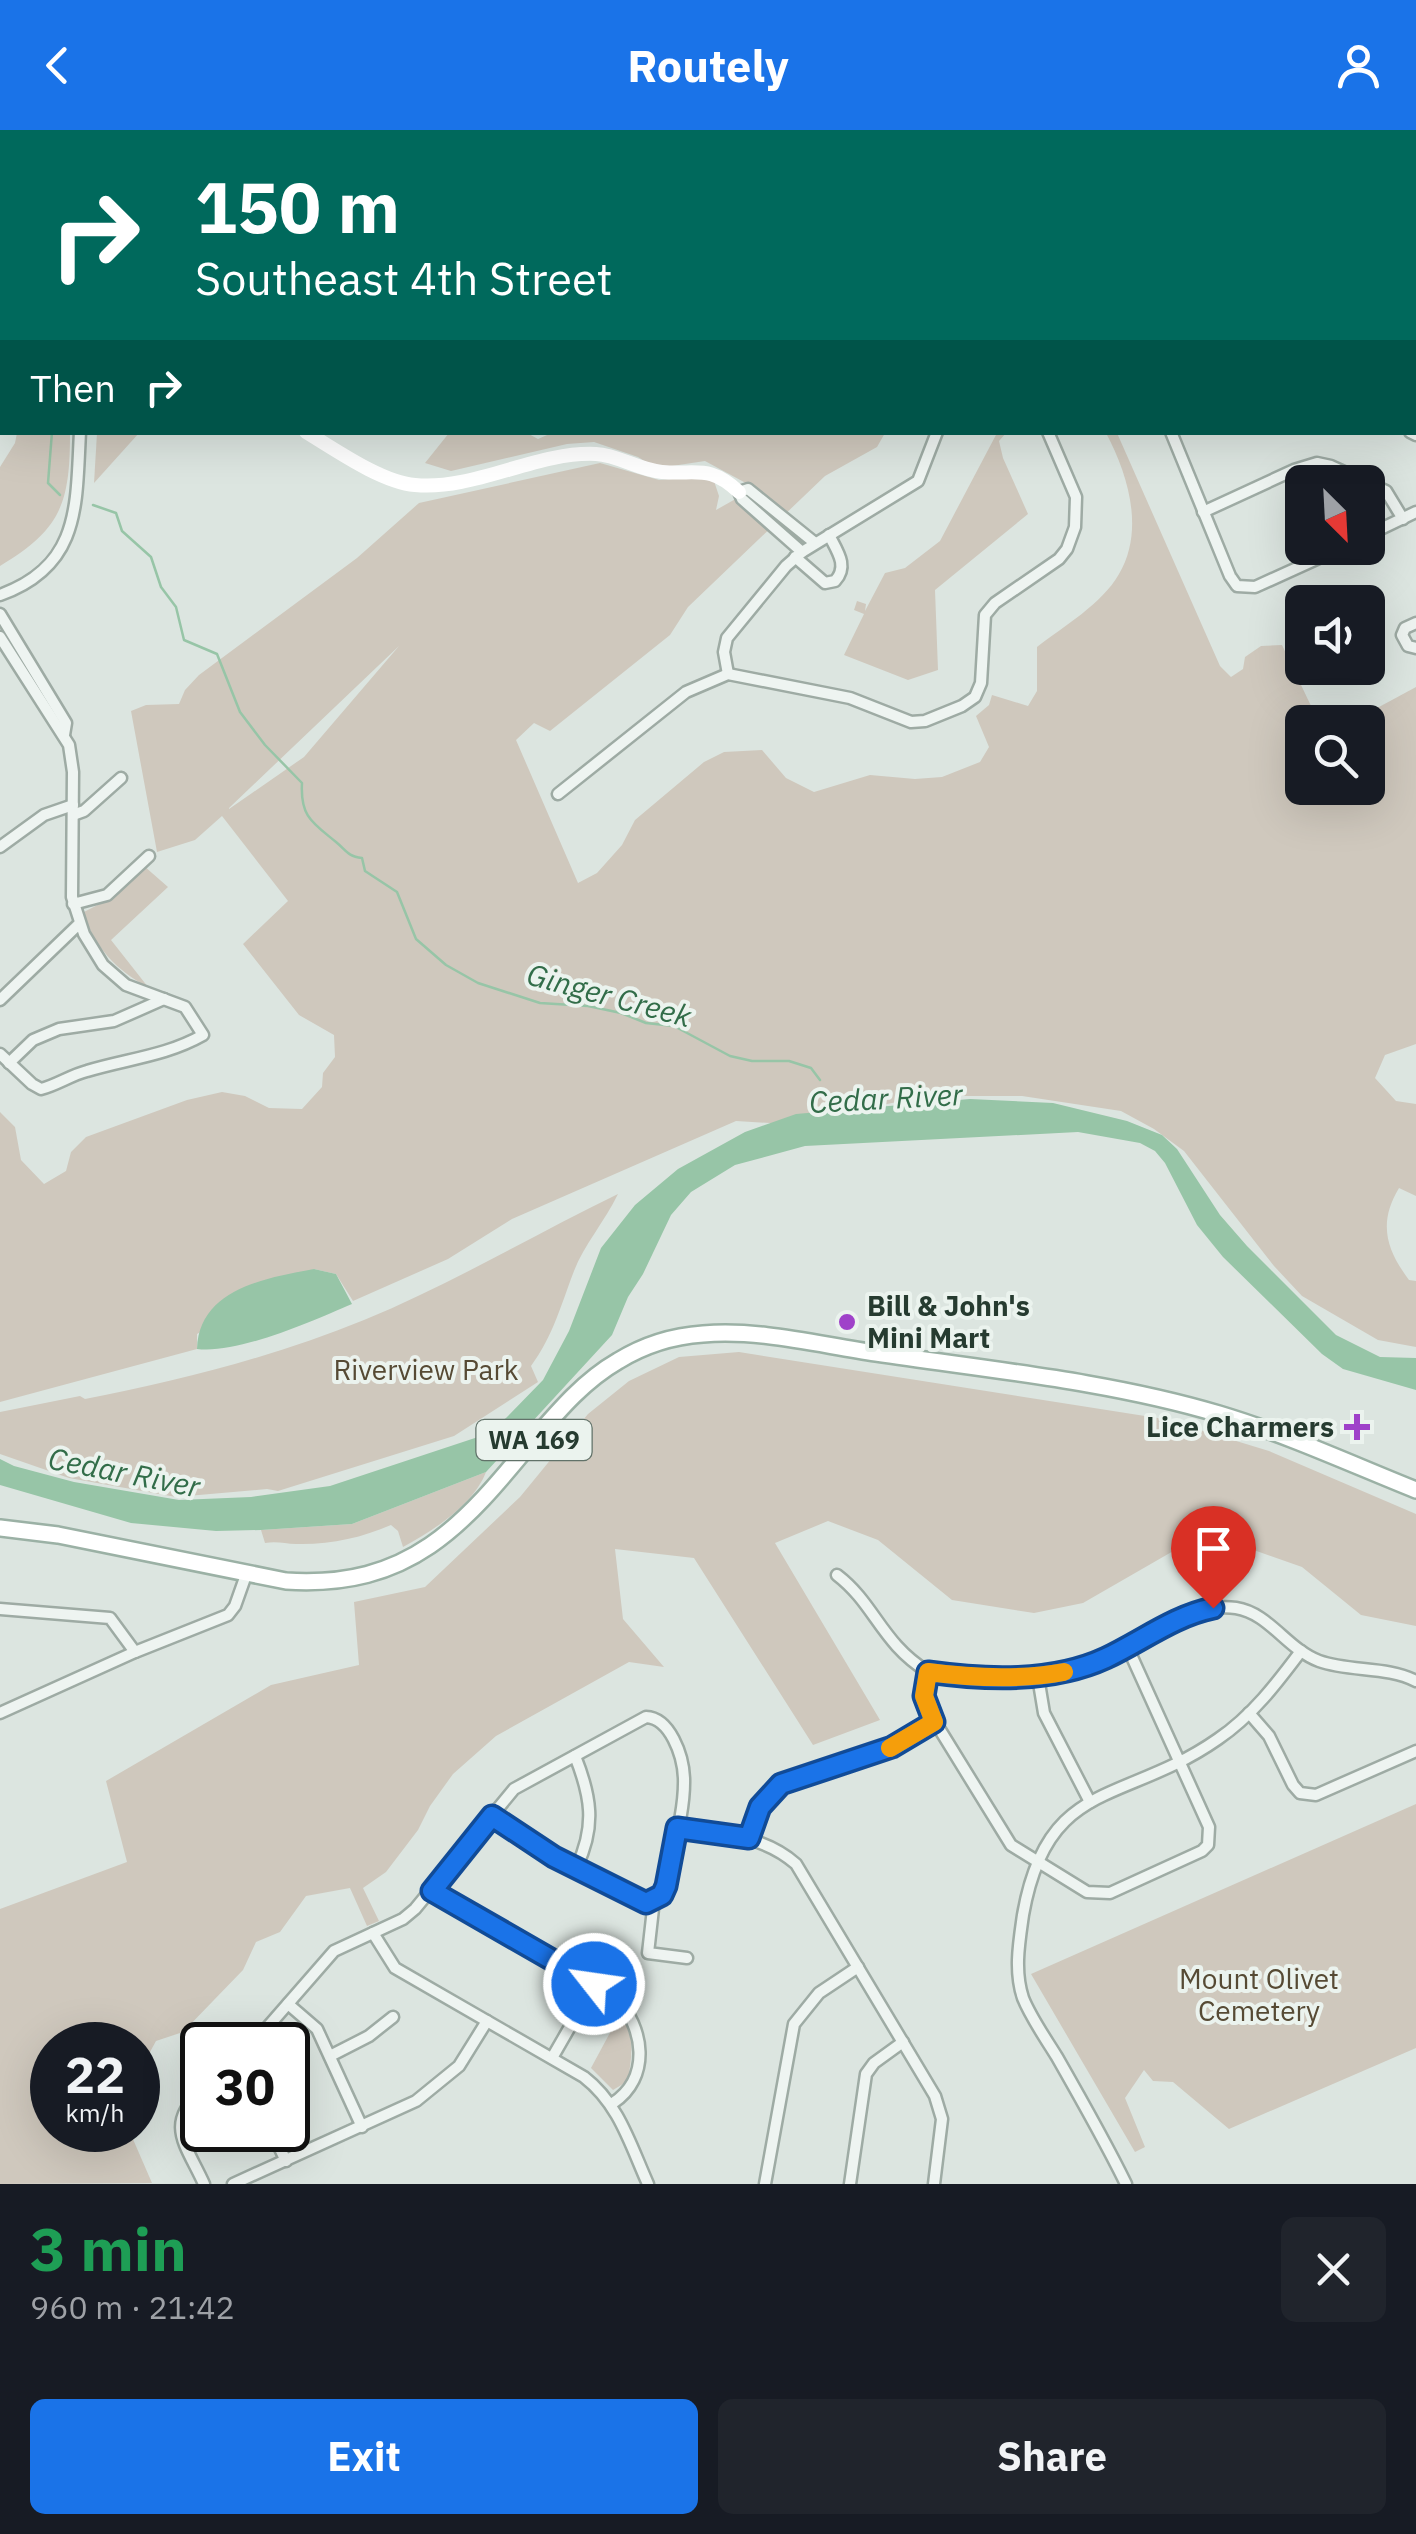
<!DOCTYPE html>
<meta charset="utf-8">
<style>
:root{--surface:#171b24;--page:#20242c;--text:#f1f3f6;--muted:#9ea1a6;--accent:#1a73e8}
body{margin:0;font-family:"IBM Plex Sans",sans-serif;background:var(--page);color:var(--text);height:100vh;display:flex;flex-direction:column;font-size:38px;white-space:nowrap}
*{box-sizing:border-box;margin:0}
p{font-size:32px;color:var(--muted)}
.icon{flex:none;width:55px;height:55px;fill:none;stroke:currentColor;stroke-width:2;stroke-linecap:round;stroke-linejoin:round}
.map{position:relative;height:2054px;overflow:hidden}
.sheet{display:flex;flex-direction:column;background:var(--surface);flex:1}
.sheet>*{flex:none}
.banner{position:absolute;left:0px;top:0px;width:1418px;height:305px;box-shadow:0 10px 40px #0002;background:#00695c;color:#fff;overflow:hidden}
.needle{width:65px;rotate:156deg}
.tools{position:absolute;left:1285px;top:335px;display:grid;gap:20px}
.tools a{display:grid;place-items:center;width:100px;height:100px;border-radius:15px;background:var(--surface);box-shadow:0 10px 40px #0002;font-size:50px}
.speed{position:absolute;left:30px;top:1892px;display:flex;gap:20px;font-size:50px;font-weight:700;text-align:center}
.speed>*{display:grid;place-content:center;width:130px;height:130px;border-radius:50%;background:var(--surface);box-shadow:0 10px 40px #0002;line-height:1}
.speed small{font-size:25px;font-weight:400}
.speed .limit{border:5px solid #111;border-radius:15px;background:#fff;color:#111}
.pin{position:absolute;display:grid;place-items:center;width:85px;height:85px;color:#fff;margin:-102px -42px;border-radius:50% 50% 50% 0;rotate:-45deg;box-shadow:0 0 10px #0007}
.pin .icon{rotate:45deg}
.me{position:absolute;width:110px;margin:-55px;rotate:300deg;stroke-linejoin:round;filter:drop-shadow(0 0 8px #0008)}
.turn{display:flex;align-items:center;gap:35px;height:210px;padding:0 30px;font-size:45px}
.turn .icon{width:130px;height:130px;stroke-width:2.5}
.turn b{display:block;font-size:70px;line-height:85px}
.then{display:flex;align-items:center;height:95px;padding:0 30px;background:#0003;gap:20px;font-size:38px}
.round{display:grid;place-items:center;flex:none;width:105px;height:105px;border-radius:15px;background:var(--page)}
.overview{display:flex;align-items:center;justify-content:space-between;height:170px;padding:0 30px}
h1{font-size:60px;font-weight:700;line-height:75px;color:#1e9e55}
.cta{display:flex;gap:20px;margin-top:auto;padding:20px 30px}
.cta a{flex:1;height:115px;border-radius:15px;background:var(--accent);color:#fff;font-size:40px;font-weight:700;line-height:115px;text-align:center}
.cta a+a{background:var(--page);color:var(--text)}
header{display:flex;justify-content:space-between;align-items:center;height:130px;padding:0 30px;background:var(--accent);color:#fff;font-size:45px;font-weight:700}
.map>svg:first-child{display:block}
.green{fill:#cfc8bd;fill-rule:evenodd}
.water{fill:#97c5a7}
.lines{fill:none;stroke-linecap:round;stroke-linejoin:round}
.stream{stroke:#97c5a7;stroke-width:2.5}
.street-casing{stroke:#9eaba4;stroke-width:15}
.primary-casing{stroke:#9bb1a5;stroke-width:20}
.street{stroke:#eef4f1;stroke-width:10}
.secondary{stroke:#fff;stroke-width:14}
.primary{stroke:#fff;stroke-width:15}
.route-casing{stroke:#114b97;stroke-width:25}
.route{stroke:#1a73e8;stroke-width:18}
.slow{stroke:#f59e0b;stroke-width:18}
.poi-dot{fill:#9f42c9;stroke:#ebf3ee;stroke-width:4}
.labels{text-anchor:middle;stroke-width:8;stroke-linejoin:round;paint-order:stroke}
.shield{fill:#ebf3ee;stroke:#617269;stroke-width:2.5}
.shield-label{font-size:25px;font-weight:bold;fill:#263b30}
.poi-label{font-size:28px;font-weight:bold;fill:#263b30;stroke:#ebf3ee;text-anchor:start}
.park-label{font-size:28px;fill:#564a34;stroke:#ebf3ee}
.water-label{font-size:30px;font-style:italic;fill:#326d49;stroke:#ebf3ee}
</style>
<header><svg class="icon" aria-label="back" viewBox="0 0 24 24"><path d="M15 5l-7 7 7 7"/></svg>Routely<svg class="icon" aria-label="person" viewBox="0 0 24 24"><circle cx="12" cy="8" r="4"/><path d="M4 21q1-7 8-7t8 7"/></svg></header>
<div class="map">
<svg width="1416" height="2054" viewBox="0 0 1416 2054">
<rect width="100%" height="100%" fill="#dce5e0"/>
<g class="green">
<path d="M 554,302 L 885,303 L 877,317 L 825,346 L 688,477 L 670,505 L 550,601 L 534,593 L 516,610 L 578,753 L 597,743 L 622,715 L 635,690 L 704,632 L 724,622 L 762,620 L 786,648 L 814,662 L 870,645 L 915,649 L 942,647 L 980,632 L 989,617 L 976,586 L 989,575 L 992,565 L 1028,576 L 1037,561 L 1037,517 C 1064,496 1102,474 1119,444 C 1145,400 1128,344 1106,303 L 1117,303 L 1220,536 L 1231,547 L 1243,539 L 1245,527 L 1261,516 L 1282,515 L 1312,578 L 1379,577 L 1416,557 L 1416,914 L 1385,925 L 1375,948 L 1396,971 L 1416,974 L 1416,1066 L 1399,1058 C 1378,1093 1386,1119 1409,1150 L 1416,1151 L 1416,1217 L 1378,1210 L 1302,1166 L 1274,1136 L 1184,1021 L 1154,999 L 1121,981 L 1022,966 L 927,966 L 787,994 L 736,991 L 512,1089 L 448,1129 L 353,1171 L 336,1144 L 314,1139 L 197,1204 L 197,1219 L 0,1272 L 0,982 L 15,997 L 21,1030 L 44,1054 L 66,1041 L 71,1022 L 86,1007 L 187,970 L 222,962 L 245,966 L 269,978 L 302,979 L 322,957 L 323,943 L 335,927 L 334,905 L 299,885 L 243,814 L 288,771 L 222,686 L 195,710 L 157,722 L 131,581 L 146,575 L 179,574 L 185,560 L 199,545 L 357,428 L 419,373 L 600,333 L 659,350 L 699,347 L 714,351 L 719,366 L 716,380 L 755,358 L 705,331 L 672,336 L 651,335 L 638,327 L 594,312 L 567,314 L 451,341 L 425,333 L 449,303 L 527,303 L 538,309 ZM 399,516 L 304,627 L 229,679 L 229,678 ZM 1302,592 L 1368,592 L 1368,658 L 1302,658 Z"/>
<path d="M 17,303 L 70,303 C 70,372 62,399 0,436 L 0,337 L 15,313 Z"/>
<path d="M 97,303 L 139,303 L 94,353 Z"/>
<path d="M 997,303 L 1006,303 L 999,311 L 1003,328 L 1028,384 L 935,460 L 938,540 L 908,550 L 844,525 L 864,484 L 854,480 L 857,471 L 866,474 L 865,481 L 885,443 L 905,438 L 940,411 Z"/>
<path d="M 144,736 L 168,757 L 111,810 L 148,857 C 118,842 92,815 84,782 L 111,768 Z"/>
<path d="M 618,1064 C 605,1091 584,1115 574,1141 C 561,1175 553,1206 531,1236 L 538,1252 L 454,1306 L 278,1361 L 267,1359 L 176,1367 L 69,1348 L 0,1324 L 0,1282 L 80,1266 L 85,1269 C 179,1251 276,1226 364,1190 C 452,1154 533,1105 618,1064 Z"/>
<path d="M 739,1222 L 1164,1289 L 1269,1321 L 1416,1384 L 1416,1496 L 1361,1485 L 1302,1437 L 1248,1418 L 1182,1416 L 1083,1473 L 1034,1483 L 952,1470 L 878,1410 L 828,1391 L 775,1413 L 880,1590 L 813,1615 L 694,1428 L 615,1419 L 623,1489 L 664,1537 L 629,1532 L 496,1606 L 453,1644 L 430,1676 L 418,1700 L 386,1742 L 363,1758 L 379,1791 L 367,1796 L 350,1758 L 306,1766 L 280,1802 L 256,1812 L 243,1840 L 183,1902 L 156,1911 L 138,1944 L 138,1915 L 52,1915 L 52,2000 L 129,2000 L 152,2053 L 0,2054 L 0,1779 L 127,1732 L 106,1651 L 271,1555 L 359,1535 L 354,1472 L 425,1457 L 520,1367 L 588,1284 L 629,1251 L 679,1227 Z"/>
<path d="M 486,1342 C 474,1374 433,1401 403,1417 L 398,1401 L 391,1395 C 361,1408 329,1415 296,1414 C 285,1414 278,1411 265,1413 L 261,1400 L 352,1394 Z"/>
<path d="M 1416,1674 L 1416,1918 L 1229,1999 L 1173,1952 L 1153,1951 L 1144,1940 L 1125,1968 L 1145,2017 L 1135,2022 L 1031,1844 Z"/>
<path d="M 619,1886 C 637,1904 631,1928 628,1951 L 613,1960 L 591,1938 Z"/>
</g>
<g class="water">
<path d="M 970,969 L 1053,973 L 1127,991 L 1162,1005 L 1177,1019 L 1220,1085 L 1247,1116 L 1336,1205 L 1380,1227 L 1416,1228 L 1416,1260 L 1343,1239 L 1322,1224 L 1223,1127 L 1197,1095 L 1165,1033 L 1155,1021 L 1140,1013 L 1078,1002 L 805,1016 L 735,1035 L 691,1062 L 671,1085 L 643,1144 L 628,1167 L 612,1205 L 486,1342 L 352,1394 L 261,1400 L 216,1401 L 131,1393 L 0,1355 L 0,1329 L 14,1336 L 74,1352 L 179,1370 L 251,1367 L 330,1356 L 478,1307 L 506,1288 L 543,1250 L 569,1201 L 601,1118 L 635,1075 L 678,1039 L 745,1002 L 796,984 Z"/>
<path d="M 314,1139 L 336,1144 L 352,1174 C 312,1191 239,1224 197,1219 C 199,1158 267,1148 314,1139 Z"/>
</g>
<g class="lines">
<g class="stream">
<path d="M 52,302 L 48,353 L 60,365"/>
<path d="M 93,375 L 116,383 L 122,401 L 151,427 L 161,457 L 176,477 L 184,510 L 217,524 L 240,582 L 265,615 L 302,653 C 300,687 313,693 336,712 C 347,721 347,726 362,728 L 365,741 L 397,762 L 416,809 L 446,835 L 478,853 L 540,873 L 588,876 L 621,883 L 646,893 L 674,896 L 730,926 L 752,931 L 789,931 L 811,938 L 820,950"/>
</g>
<defs>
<g id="street">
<path d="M 46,0 L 50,2"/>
<path d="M 1414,0 L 1416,4"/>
<path d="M 9,2 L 11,0"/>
<path d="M 152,2 L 152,0"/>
<path d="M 0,14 L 2,11"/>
<path d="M 0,93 L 2,96"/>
<path d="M 1171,302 L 1230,446 L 1237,456 L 1255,457 L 1341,418"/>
<path d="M 1410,302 L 1416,305"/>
<path d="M 1203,382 L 1294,340 L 1317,333 L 1331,336 L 1386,361 L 1403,389"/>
<path d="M 1368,405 L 1416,382"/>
<path d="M 802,422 L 742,369 L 739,362 L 748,359 L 815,413"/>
<path d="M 795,427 L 825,453 L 835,451 C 849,436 837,421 829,405"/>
<path d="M 0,465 C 81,436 76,375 80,302"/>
<path d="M 0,484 L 66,593 L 64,605"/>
<path d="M 1416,493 L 1405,498 L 1402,505 L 1408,516 L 1416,518"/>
<path d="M 0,507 L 69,615 L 73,642 L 72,767 L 84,804 L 103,835 L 126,855 L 185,877 L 203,905 C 166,926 126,929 87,941 C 71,945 57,955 41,959 L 32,954 L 0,924"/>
<path d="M 728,544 L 724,522 L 727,508 L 786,436 L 802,422 L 918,351 L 937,302"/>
<path d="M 558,664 L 686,562 L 728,544 L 850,568 L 911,592 L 925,591 L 962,576 L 975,567 L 981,553 L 985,485 L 995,473 L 1059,429 L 1067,419 L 1075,397 L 1076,367 L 1048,302"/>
<path d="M 73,685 L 84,681 L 121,648"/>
<path d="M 0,717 L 44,685 L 73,675"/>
<path d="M 73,774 L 107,765 L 149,726"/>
<path d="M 0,870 L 79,794"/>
<path d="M 9,933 L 33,910 L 59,899 L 114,891 L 164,869"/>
<path d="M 837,1445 C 875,1474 881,1513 928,1542 L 924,1566 L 929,1582 L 1011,1715 L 1087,1762 L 1110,1763 L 1202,1721 L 1208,1715 L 1209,1697 L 1127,1516"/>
<path d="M 0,1479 L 110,1488 L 135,1522"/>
<path d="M 928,1542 C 980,1549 1037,1552 1087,1535 C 1133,1519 1186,1470 1236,1478 C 1269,1483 1287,1519 1319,1531 C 1350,1542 1387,1536 1416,1551"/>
<path d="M 1038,1547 L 1044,1583 L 1090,1672"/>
<path d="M 0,1583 L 135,1522 L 228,1485 L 235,1476 L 246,1445"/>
<path d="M 1249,1583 L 1269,1606 L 1293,1655 L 1300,1663 L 1316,1665 L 1416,1621"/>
<path d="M 575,1626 C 591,1666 596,1696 577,1736"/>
<path d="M 492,1686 L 533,1714 L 634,1769 L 646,1773 L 654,1770"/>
<path d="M 677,1698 C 720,1704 762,1704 796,1734 L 935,1966 L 942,1989 L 934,2054"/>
<path d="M 749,1708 L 760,1677 L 781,1654 L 880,1622 L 935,1592"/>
<path d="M 433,1761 L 615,1867 C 645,1897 651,1948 613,1973"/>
<path d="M 373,1803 L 395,1838 L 584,1947 C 619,1974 630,2014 648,2054"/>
<path d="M 288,1874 L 317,1899 L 362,1997"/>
<path d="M 252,1915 L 334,1821 L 403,1789 L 415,1779 L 514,1659 L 646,1587 C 670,1588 683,1625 684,1648 C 685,1683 672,1722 665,1757 L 662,1765 L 654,1770 L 648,1823 L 687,1828"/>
<path d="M 330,1926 L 369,1906 L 393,1887"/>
<path d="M 552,1928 L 594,1855"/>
<path d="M 202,1960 C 164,1995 186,2014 204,2054"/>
<path d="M 271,2000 L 286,2031"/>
<path d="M 233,2054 L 416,1971 L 459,1936 L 487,1891"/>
<path d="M 765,2054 L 794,1894 L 819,1863 L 858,1837"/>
<path d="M 850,2054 L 866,1944 L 874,1933 L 903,1912"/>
<path d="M 1126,2054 C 1105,2011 1081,1969 1057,1927 C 1046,1909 1031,1888 1023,1868 C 1014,1841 1019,1813 1023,1785 C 1047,1647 1124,1675 1218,1609 C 1252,1586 1277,1553 1301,1521"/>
</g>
<path id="primary" d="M 0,1398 L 58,1405 L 286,1451 C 410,1459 463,1396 535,1308 C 560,1279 585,1250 618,1231 C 644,1215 673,1206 703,1204 C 760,1199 820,1215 876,1223 C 990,1240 1108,1251 1219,1284 C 1286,1304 1351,1334 1416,1360"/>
</defs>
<use href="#street" class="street-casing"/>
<use href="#primary" class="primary-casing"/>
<use href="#street" class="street"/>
<path class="secondary" d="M 306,302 C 336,320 381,352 415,355 C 474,361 537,321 596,324 C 618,325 639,340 662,342 C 697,345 709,334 739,362"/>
<use href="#primary" class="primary"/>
</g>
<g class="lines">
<defs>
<path id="route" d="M 594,1854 L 432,1761 L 492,1686 L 554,1727 L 646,1773 L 662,1765 L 666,1756 L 677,1698 L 749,1708 L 760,1677 L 781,1654 L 892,1617 L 934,1592 L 924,1566 L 928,1542 C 986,1550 1052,1553 1106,1528 C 1142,1511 1174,1486 1213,1478"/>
</defs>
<use href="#route" class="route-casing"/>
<use href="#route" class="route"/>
<path class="slow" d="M 890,1618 L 934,1592 L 924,1566 L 928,1542 C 973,1548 1020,1550 1064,1542"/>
</g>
<g class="poi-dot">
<circle cx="847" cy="1192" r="10"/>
<path d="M1352 1282h10v10h10v10h-10v10h-10v-10h-10v-10h10z"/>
</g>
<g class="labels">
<rect class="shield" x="476.5" y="1290" width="115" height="40" rx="8"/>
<g class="shield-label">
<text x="534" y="1319">WA 169</text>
</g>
<g class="poi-label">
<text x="867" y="1186">Bill &amp; John's<tspan x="867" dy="32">Mini Mart</tspan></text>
<text x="1334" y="1307" text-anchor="end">Lice Charmers</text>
</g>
<g class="park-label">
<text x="426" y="1250">Riverview Park</text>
<text x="1259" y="1859">Mount Olivet<tspan x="1259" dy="32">Cemetery</tspan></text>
</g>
<g class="water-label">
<text transform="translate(609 866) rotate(15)" y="10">Ginger Creek</text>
<text transform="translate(886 969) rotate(-3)" y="10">Cedar River</text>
<text transform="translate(124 1343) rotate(11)" y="10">Cedar River</text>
</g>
</g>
</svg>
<div class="tools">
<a><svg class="needle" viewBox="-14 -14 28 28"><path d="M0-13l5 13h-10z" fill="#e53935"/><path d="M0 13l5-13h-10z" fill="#9ea1a6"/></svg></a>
<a><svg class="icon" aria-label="sound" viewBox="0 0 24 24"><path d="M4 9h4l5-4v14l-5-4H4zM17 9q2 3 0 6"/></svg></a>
<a><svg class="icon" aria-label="search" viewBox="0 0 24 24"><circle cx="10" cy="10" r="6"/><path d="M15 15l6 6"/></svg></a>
</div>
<div class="speed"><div>22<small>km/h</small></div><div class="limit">30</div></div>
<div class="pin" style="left:1213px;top:1478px;background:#d93025"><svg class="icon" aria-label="arrive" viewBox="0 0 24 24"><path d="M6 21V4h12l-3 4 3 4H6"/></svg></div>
<svg class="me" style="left:594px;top:1854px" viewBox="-20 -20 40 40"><circle r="17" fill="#1a73e8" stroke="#fff" stroke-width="3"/><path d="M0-11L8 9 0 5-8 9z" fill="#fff"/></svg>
<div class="banner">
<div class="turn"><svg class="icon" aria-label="right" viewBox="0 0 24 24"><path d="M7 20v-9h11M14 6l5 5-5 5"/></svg><div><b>150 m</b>Southeast 4th Street</div></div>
<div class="then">Then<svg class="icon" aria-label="right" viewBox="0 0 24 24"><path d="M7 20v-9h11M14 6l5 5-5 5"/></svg></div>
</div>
</div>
<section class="sheet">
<div class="overview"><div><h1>3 min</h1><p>960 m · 21:42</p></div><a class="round"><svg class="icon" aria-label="close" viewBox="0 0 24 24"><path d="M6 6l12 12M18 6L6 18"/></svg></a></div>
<div class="cta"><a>Exit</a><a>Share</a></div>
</section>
